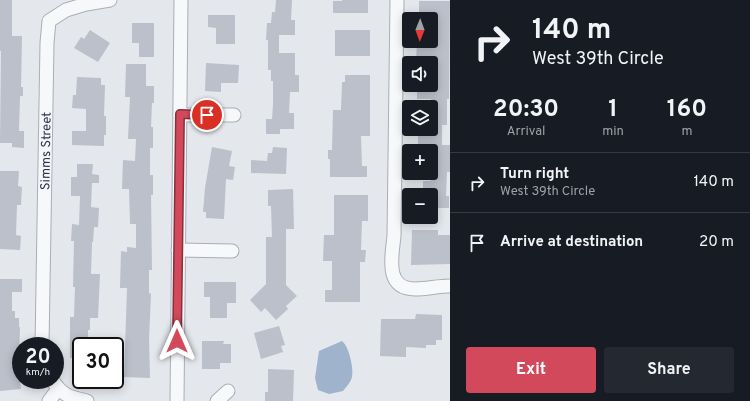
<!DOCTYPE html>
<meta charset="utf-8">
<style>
:root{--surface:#171b24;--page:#242831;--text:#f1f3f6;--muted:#9ea1a6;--line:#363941;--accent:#d1495b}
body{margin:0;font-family:Overpass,sans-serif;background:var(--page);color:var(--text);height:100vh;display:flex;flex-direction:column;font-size:15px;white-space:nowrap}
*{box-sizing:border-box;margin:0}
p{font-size:13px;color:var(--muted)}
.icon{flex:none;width:22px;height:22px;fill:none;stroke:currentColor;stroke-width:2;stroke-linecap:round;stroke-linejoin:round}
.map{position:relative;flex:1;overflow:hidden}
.drawer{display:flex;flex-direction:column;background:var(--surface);width:300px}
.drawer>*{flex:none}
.guide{background:#171b24;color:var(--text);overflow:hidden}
.needle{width:26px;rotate:181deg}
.buttons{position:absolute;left:402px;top:12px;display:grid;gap:8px}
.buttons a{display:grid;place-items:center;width:36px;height:36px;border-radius:4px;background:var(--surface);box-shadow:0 2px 10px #0003;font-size:20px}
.speed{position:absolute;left:12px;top:337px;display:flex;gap:8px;font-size:20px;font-weight:700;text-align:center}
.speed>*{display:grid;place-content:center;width:52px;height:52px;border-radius:50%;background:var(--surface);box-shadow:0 2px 10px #0003;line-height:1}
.speed small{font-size:10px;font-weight:400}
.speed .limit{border:2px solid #111;border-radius:6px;background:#fff;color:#111}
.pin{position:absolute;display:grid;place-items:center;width:34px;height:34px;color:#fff;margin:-17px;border:2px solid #fff;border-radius:50%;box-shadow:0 1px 4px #0007}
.me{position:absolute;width:44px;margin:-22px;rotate:0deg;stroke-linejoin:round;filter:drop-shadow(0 0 3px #0008)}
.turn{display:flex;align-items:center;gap:14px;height:84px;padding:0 16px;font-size:18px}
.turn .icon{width:52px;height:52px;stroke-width:2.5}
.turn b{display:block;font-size:28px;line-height:34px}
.eta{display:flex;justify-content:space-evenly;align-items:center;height:68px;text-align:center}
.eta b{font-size:24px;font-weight:700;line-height:28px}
.primary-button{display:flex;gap:8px;margin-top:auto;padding:8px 16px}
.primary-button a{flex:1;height:46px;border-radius:4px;background:var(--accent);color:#fff;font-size:16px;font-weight:700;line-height:46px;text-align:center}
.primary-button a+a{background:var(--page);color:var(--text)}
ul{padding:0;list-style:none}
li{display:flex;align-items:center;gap:12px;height:60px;padding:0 16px;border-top:1px solid var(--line)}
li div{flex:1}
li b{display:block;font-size:15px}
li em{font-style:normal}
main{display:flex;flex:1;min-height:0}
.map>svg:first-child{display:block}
.water{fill:#9fb4cc}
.building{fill:#bbc0ca}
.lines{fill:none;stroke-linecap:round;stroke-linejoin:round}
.street-casing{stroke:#a9aeb7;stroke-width:15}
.street{stroke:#f7f8fa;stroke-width:13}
.route-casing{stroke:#882f3b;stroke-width:10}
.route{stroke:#d1495b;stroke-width:7}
.labels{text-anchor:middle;stroke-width:3;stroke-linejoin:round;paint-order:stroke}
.street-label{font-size:13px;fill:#2b3445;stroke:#f4f6f9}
</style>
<main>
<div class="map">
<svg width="450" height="401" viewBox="0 0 450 401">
<rect width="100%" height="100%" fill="#e4e7ec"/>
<path class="water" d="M 342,341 C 349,346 354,369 352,377 C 351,382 346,387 343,391 L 329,394 L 318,390 L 315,378 L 319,351 Z"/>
<g class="building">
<path d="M 0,0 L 12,0 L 12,36 L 22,36 L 21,87 L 23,87 L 23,96 L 20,96 L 19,131 L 24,131 L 24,148 L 12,147 L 12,143 L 0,143 L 1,51 L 0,51 Z"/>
<path d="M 276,0 L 292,0 L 291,20 L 295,20 L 295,35 L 279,35 L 279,53 L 295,53 L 295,75 L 299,75 L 299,92 L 290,92 L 289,113 L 294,113 L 294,129 L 280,129 L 280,134 L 266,134 L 266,119 L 272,119 L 273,105 L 273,81 L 271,81 L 271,70 L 268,70 L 268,40 L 266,40 L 267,23 L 271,23 L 272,12 L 275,12 Z"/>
<path d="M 342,0 L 368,0 L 368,13 L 333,13 L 333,1 L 342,1 Z"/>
<path d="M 419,1 L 450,1 L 449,99 L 447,99 L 447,125 L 442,125 L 442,145 L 450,145 L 450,172 L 447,172 L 446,196 L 449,196 L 449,208 L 431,208 L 431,195 L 423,195 L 423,181 L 431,181 L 431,151 L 418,151 L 418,129 L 431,129 L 431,99 L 417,99 L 417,88 L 419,88 L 419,85 L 431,85 L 431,63 L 416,62 L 417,41 L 431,41 L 431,19 L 419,19 Z"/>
<path d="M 208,15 L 235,15 L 235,44 L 216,44 L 216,28 L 208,27 Z"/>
<path d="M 132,23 L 154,23 L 154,57 L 139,57 L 139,43 L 132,43 Z"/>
<path d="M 90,30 L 110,43 L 98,62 L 74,48 L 81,37 L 84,39 Z"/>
<rect x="335" y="30" width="35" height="26"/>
<path d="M 206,63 L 239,65 L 238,83 L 221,83 L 221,92 L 205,91 Z"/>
<path d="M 126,64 L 146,64 L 146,86 L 154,86 L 154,103 L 152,103 L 151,127 L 153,127 L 153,148 L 150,148 L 150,175 L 153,175 L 153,195 L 151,195 L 152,270 L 149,270 L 149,293 L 151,294 L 149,339 L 150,378 L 124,377 L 127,288 L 120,288 L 121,251 L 127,252 L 127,247 L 136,248 L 136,224 L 130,224 L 129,189 L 122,189 L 123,160 L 135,161 L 136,139 L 128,139 L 130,97 L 125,97 Z"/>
<path d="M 345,75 L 370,75 L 370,136 L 361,136 L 362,166 L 367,166 L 367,177 L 330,177 L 330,159 L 328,159 L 328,150 L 332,150 L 333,110 L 341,110 L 342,82 L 345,82 Z"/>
<path d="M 77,77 L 101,78 L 101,85 L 105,85 L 104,116 L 106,116 L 106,135 L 104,135 L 104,146 L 72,145 L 72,131 L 86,131 L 86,109 L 72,108 L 73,95 L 76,95 Z"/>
<path d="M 212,147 L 232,151 L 229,166 L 235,167 L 233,180 L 226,179 L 224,219 L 206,218 L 206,212 L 203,212 L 205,188 Z"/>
<path d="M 273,147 L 287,148 L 286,174 L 251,173 L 251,160 L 267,161 L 268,153 L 272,153 Z"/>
<path d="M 77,164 L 93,164 L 92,174 L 99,175 L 99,183 L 92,183 L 91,207 L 99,208 L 98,227 L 94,227 L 93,242 L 92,242 L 91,274 L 100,274 L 98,318 L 90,318 L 90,330 L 88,330 L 88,346 L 81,346 L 81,358 L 70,358 L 70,317 L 74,317 L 75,287 L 73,287 L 74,241 L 71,241 L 72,224 L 79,225 L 80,196 L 71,196 L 71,177 L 77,177 Z"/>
<path d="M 0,171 L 19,171 L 18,186 L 22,187 L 21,205 L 17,205 L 16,235 L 21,236 L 20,250 L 0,249 Z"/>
<path d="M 293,189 L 294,229 L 286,229 L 286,285 L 297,296 L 286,306 L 288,309 L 276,320 L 265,308 L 261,312 L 250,300 L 266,284 L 266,237 L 272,237 L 271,206 L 268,206 L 268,190 Z"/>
<path d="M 334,195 L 368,195 L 368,221 L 362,221 L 361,250 L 366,250 L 365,262 L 360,262 L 360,302 L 325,302 L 325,290 L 332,290 L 332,261 L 323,261 L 324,235 L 334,235 Z"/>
<path d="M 412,230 L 438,230 L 438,235 L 450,235 L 450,264 L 411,265 Z"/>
<path d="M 0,279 L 22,279 L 22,292 L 12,292 L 12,311 L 15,311 L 15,318 L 19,318 L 19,327 L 20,327 L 19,358 L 20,358 L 21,363 L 21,372 L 19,372 L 21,389 L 0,391 Z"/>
<path d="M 204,282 L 236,282 L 236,303 L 227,303 L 227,318 L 210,318 L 210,297 L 204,297 Z"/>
<path d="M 416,314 L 442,315 L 442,340 L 436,340 L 436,345 L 426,345 L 426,348 L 406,347 L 406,357 L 380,356 L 381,319 L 415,319 Z"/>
<path d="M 279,326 L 285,345 L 281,346 L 283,352 L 261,359 L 254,333 Z"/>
<path d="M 202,341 L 224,341 L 223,344 L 231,344 L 231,363 L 220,363 L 220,369 L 202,369 Z"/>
<path d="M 268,369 L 294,370 L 293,401 L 265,401 L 265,392 L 268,392 Z"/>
</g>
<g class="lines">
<defs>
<g id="street">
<path d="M 397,0 L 394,236 C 392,256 384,289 415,289 C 427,289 438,286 450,286"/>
<path d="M 180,115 L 234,115"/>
<path d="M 178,250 L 232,251"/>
<path d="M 42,346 L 47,43 L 49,21 L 66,10 L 86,4 L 110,0"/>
<path d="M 52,380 C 63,396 69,397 87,401"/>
<path d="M 49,401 L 58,389"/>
<path d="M 177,401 L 181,0"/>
<path d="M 217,401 L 228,391"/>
</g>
</defs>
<use href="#street" class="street-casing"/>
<use href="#street" class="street"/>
</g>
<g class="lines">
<defs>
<path id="route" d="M 177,341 L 180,114 L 207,115"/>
</defs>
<use href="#route" class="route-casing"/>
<use href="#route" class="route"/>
</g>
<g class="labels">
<g class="street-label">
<text transform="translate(45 151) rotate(-89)" y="5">Simms Street</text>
</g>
</g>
</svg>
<div class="buttons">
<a><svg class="needle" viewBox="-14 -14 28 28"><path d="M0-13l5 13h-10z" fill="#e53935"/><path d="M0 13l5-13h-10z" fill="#9ea1a6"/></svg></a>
<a><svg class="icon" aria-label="sound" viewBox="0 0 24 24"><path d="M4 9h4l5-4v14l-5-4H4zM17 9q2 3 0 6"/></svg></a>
<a><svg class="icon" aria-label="layers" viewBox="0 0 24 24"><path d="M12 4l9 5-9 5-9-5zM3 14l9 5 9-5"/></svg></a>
<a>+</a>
<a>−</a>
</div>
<div class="speed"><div>20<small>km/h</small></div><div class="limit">30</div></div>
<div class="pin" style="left:207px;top:115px;background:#d93025"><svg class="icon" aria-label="arrive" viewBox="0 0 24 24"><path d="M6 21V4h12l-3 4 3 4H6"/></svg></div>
<svg class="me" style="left:177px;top:341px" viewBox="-20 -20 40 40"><path d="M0-17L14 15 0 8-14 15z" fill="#d1495b" stroke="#fff" stroke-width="4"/></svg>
</div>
<section class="drawer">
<div class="guide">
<div class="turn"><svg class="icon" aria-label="right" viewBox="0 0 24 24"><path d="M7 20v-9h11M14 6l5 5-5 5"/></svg><div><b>140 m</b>West 39th Circle</div></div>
</div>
<div class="eta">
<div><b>20:30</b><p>Arrival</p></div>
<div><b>1</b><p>min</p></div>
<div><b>160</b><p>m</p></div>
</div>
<ul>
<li><svg class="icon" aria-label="right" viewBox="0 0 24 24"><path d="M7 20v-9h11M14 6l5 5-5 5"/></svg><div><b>Turn right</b><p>West 39th Circle</p></div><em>140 m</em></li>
<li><svg class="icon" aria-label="arrive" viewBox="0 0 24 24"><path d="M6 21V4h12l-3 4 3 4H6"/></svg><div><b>Arrive at destination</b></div><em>20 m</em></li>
</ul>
<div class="primary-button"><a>Exit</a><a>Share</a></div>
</section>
</main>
